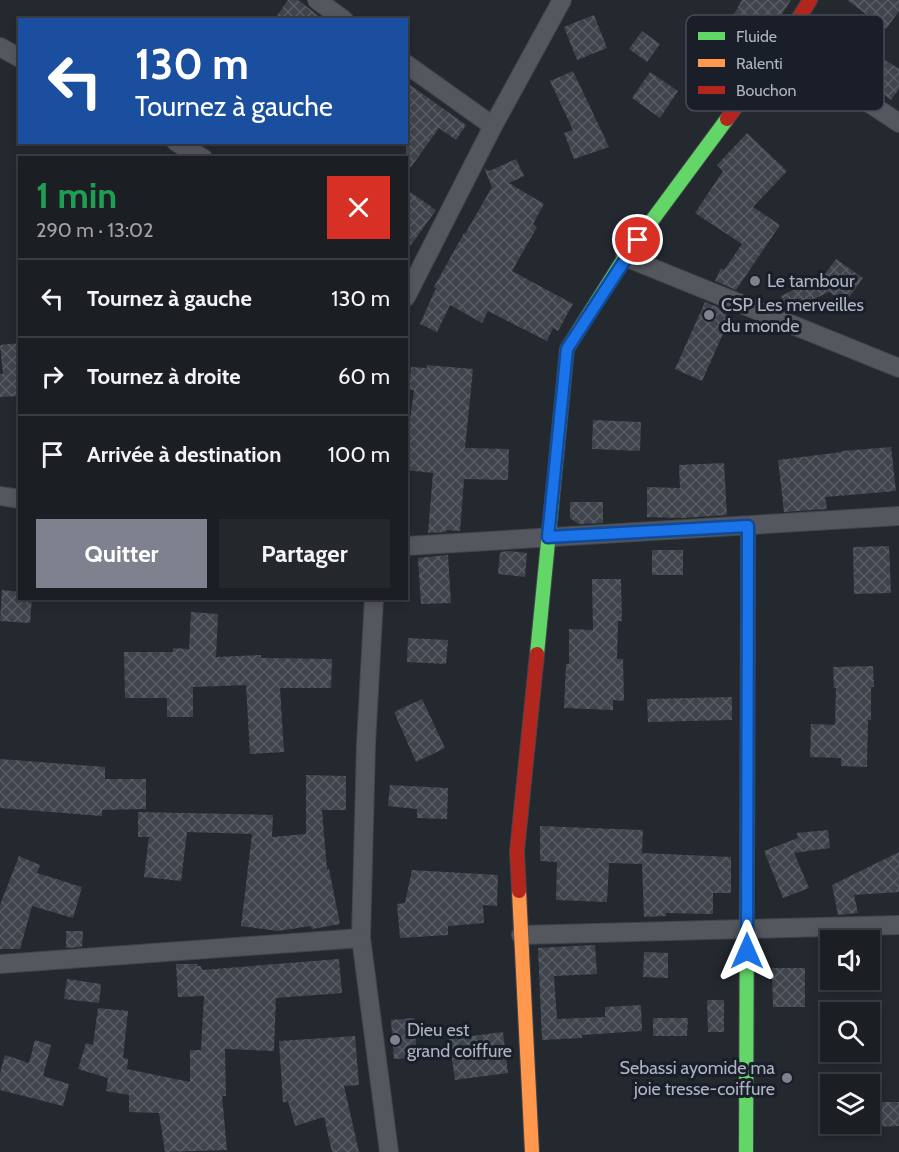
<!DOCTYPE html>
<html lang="fr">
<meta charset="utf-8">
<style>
:root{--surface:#1b1e23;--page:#24272b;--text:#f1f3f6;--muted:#a0a2a6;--line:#393c41;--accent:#7d828e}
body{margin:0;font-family:Cabin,sans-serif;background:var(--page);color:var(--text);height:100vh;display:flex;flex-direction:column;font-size:22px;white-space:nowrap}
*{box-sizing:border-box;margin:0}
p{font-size:20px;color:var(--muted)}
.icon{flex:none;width:33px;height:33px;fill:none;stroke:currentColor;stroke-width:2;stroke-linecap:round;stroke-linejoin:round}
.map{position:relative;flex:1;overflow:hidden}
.drawer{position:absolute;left:18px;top:156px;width:390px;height:444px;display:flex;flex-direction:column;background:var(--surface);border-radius:0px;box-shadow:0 3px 9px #0003,0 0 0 2px var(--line)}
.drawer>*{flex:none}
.hud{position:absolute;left:18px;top:18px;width:390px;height:126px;border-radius:0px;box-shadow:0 3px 9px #0003,0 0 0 2px var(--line);background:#1a4fa0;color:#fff;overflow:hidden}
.buttons{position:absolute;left:820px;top:930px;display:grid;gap:12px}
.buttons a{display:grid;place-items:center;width:60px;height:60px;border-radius:0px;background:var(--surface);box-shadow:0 3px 9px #0003,0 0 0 2px var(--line);font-size:30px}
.pin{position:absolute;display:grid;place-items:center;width:51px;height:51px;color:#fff;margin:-26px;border:3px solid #fff;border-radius:50%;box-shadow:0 2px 6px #0007}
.me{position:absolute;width:66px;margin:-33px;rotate:0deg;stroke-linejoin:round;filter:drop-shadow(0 0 4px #0008)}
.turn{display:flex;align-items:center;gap:21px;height:126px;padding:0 18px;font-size:27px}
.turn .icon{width:78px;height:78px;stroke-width:2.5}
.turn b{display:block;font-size:42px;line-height:51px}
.round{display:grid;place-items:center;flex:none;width:63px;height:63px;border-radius:0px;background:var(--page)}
.summary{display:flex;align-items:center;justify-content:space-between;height:102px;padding:0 18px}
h1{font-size:36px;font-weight:700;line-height:45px;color:#1e9e55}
.cta{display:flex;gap:12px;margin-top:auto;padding:12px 18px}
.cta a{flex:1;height:69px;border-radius:0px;background:var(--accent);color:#fff;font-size:24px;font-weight:700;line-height:69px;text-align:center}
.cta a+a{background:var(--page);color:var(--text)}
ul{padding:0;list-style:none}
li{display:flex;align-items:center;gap:18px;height:78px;padding:0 18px;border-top:2px solid var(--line)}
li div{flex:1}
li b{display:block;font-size:22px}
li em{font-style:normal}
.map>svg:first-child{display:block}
.building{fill:url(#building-cross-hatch)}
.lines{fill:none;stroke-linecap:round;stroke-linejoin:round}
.street-casing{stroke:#41454c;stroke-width:20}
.fast-casing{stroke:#41454c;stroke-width:16}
.slow-casing{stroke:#41454c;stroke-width:16}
.jam-casing{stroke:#41454c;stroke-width:16}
.street{stroke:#54575d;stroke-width:18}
.fast{stroke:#63d668;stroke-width:14}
.slow{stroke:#ff974d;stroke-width:14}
.jam{stroke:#b3261e;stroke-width:14}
.route-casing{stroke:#114b97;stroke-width:15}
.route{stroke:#1a73e8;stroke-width:10}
.poi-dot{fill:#7d828e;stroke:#191e29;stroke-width:2}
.labels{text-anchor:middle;stroke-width:6;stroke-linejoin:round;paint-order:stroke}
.poi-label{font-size:18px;fill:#adb3c1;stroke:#191e29;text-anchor:start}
.key{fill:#191e29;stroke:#454b57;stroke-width:1.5}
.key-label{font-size:16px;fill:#adb3c1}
</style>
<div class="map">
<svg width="899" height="1152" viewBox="0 0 899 1152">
<defs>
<pattern id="building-cross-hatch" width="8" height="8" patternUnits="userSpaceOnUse" patternTransform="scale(1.5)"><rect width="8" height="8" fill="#3f434b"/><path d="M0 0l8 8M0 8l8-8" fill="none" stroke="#585c63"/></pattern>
</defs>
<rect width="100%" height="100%" fill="#24282f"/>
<g class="building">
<path d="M 288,0 L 298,0 L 324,20 L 274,20 Z"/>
<path d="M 742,0 L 791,0 L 760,48 L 753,43 L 718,104 L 685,85 L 711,39 L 718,43 Z"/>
<path d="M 847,0 L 899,0 L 899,11 L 886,29 Z"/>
<path d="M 594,15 L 607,48 L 577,60 L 564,27 Z"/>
<path d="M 642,31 L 660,44 L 647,62 L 629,49 Z"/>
<path d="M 882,58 L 899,69 L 899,89 L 891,100 L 865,79 Z"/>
<path d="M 573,71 L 609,147 L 574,159 L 564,133 L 573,130 L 550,81 Z"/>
<path d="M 650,72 L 678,91 L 660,118 L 632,98 Z"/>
<path d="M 406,82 L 466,125 L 456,140 L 439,128 L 406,174 Z"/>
<path d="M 747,133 L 787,171 L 753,207 L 780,225 L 736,290 L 715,281 L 721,268 L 724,270 L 742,244 L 695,213 L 723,171 L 717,165 Z"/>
<path d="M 516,159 L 524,176 L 509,183 L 544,204 L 533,224 L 537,227 L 512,271 L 573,304 L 558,331 L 553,328 L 547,341 L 488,311 L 482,323 L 450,305 L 437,332 L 420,324 L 436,288 L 434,287 L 464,233 L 465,234 L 492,187 L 484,168 L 489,171 Z"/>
<path d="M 406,189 L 436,210 L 406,252 Z"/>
<path d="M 836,259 L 863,278 L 845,303 L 829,292 L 788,311 L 781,296 L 825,274 Z"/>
<path d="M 705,302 L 725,310 L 723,313 L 731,316 L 702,381 L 675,369 Z"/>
<path d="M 20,343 L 20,396 L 0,397 L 0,374 L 3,374 L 0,345 Z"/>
<path d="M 427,365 L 473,369 L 465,448 L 509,449 L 508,480 L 464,479 L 460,531 L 446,530 L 446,532 L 428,533 L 433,473 L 406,470 L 406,449 L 414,390 L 409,390 L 411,367 L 427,368 Z"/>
<path d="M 593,420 L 641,422 L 640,451 L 592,449 Z"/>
<path d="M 891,447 L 896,491 L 825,497 L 827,509 L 784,512 L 778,460 L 842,452 L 842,451 Z"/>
<path d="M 724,463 L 727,515 L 682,518 L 647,517 L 647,487 L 680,488 L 679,465 Z"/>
<path d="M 570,502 L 603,502 L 603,523 L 579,524 L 570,518 Z"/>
<path d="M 889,546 L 891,593 L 854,594 L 853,547 Z"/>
<rect x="652" y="550" width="31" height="25"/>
<path d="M 509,551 L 527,553 L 525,577 L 498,574 L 500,552 Z"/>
<path d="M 448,555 L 451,603 L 421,604 L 418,558 Z"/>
<path d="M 592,579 L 621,579 L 622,621 L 618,621 L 617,659 L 623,659 L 624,701 L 613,700 L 613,710 L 564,708 L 566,664 L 569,664 L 569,629 L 593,630 Z"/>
<path d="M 2,590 L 20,592 L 20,598 L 32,598 L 30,623 L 0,621 Z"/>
<path d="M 191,612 L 218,614 L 216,657 L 261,655 L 261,658 L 332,659 L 331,688 L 280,688 L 284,752 L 250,754 L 246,685 L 193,687 L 193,717 L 167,717 L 167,698 L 125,698 L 124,652 L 173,652 L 173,648 L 189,649 Z"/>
<path d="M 408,638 L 448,640 L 446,664 L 407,662 Z"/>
<path d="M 873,666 L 874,687 L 871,687 L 871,720 L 868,720 L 867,767 L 841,766 L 841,758 L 810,757 L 811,724 L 835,725 L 836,688 L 834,688 L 833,667 Z"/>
<path d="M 732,697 L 732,720 L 648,722 L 647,699 Z"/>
<path d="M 422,699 L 445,748 L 416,762 L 394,712 Z"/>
<path d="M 0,759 L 105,767 L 105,779 L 146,779 L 146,809 L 102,810 L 102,816 L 0,808 Z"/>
<path d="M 306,775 L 346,776 L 346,810 L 322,810 L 327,869 L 329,869 L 340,924 L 312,929 L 311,926 L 278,931 L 241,926 L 252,834 L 187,832 L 181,881 L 144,877 L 149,837 L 138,837 L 138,812 L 273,815 L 272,837 L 306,834 Z"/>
<path d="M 390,785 L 448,788 L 447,819 L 417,818 L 417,809 L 388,806 Z"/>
<path d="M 540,826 L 643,830 L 642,853 L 731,857 L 731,893 L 713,893 L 713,914 L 666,913 L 666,916 L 644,917 L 642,864 L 609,863 L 607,902 L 556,900 L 557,862 L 540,861 Z"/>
<path d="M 828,830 L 830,848 L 794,853 L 809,888 L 783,898 L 764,851 L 798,838 L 797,833 Z"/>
<path d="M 899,852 L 899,892 L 854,895 L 858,913 L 838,915 L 832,885 Z"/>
<path d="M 19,856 L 40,865 L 37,873 L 82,887 L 73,918 L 32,906 L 20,949 L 0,949 L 0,905 Z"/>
<path d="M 412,870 L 498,875 L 497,906 L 483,905 L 484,923 L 448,926 L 448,935 L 400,938 L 397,904 L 405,903 Z"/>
<path d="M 66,931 L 83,931 L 82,947 L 66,948 Z"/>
<path d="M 595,945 L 597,974 L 554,976 L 557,1019 L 605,1017 L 605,1007 L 641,1005 L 642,1031 L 582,1035 L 582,1038 L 542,1040 L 538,948 Z"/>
<path d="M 644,952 L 668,953 L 668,978 L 643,977 Z"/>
<path d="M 339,959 L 342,993 L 276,998 L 274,1051 L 225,1049 L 226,1096 L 222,1096 L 227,1150 L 165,1152 L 159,1113 L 129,1112 L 129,1095 L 106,1091 L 108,1078 L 78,1069 L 86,1043 L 93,1045 L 98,1008 L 128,1011 L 123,1058 L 128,1059 L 127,1069 L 190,1082 L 190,1050 L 201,1050 L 204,996 L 178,997 L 176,964 L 197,964 L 197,966 L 201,966 L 202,970 Z"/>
<path d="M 772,968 L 805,968 L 805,1007 L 773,1007 Z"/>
<path d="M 67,979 L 101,984 L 99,1003 L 64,999 Z"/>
<path d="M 707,1000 L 724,1000 L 724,1032 L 708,1032 Z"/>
<path d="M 414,1018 L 417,1058 L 394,1059 L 391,1020 Z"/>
<path d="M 653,1018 L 688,1018 L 687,1036 L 653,1036 Z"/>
<path d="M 503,1032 L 508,1073 L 455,1080 L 449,1039 Z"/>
<path d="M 355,1036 L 359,1085 L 344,1086 L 359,1152 L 332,1152 L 324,1117 L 295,1126 L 288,1101 L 283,1103 L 279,1041 Z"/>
<path d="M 35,1040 L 51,1045 L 43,1076 L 69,1084 L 63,1106 L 0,1090 L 0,1073 L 5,1055 L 29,1063 Z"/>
<path d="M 870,1102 L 899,1102 L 899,1126 L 870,1127 Z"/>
</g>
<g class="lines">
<defs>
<g id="street">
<path d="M 317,0 L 344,20"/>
<path d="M 782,45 L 899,123"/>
<path d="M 0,47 L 20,58"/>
<path d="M 406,64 L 493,126"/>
<path d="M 176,142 L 203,158"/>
<path d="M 625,257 L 899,368"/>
<path d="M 406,297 L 493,126 L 562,0"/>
<path d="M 0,496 L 20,499"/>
<path d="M 406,546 L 899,516"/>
<path d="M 374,598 L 366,744 L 361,938 L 389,1152"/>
<path d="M 521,935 L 899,925"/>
<path d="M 0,964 L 361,938"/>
</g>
<g id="fast">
<path d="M 537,654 L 567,349 L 625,257 L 727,119"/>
<path d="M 746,1152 L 748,611"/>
</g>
<path id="slow" d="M 519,891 L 532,1152"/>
<g id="jam">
<path d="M 727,119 L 782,45 L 810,0"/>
<path d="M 748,611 L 748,526"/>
<path d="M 519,891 L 517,851 L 537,654"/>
</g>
</defs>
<use href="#street" class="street-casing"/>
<use href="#fast" class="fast-casing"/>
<use href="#slow" class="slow-casing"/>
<use href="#jam" class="jam-casing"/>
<use href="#street" class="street"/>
<use href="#fast" class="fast"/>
<use href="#slow" class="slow"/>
<use href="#jam" class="jam"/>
</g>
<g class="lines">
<defs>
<path id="route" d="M 638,240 L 567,349 L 548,537 L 748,526 L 747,951"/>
</defs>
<use href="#route" class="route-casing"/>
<use href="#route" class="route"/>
</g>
<g class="poi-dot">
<circle cx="755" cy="281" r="6"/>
<circle cx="709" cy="315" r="6"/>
<circle cx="395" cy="1040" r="6"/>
<circle cx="787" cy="1078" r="6"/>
</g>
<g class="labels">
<g class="poi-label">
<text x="767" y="287">Le tambour</text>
<text x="721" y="311">CSP Les merveilles<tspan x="721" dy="21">du monde</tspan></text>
<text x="407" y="1036">Dieu est<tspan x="407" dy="21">grand coiffure</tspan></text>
<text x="775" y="1074" text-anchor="end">Sebassi ayomide ma<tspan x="775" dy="21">joie tresse-coiffure</tspan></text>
</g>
</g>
<rect x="686" y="15" width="198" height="96" rx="9" class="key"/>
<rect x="698" y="32" width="27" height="8" fill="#63d668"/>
<rect x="698" y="59" width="27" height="8" fill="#ff974d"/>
<rect x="698" y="86" width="27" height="8" fill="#b3261e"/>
<g class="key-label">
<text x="736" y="42">Fluide</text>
<text x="736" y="69">Ralenti</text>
<text x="736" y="96">Bouchon</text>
</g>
</svg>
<div class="buttons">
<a><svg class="icon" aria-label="sound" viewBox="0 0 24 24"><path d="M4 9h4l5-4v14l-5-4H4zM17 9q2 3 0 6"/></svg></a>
<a><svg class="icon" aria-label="search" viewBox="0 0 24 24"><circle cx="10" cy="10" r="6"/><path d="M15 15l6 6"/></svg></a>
<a><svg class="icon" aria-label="layers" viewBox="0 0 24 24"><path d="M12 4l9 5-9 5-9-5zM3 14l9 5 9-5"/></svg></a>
</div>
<div class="pin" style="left:638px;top:240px;background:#d93025"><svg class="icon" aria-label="arrive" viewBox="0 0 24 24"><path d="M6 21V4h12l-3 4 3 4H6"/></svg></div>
<svg class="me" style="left:747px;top:951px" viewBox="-20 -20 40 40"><path d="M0-17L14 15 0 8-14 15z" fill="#1a73e8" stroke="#fff" stroke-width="4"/></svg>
<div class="hud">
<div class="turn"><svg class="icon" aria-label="left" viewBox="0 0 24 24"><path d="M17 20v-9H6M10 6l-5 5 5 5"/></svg><div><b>130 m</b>Tournez à gauche</div></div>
</div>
<section class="drawer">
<div class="summary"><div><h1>1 min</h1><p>290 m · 13:02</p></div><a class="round" style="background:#d93025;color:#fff"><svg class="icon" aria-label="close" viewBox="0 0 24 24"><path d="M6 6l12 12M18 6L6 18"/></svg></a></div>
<ul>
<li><svg class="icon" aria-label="left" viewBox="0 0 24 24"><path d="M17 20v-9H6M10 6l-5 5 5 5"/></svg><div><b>Tournez à gauche</b></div><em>130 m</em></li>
<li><svg class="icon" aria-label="right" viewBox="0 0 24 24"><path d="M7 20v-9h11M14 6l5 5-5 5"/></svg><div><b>Tournez à droite</b></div><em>60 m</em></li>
<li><svg class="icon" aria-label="arrive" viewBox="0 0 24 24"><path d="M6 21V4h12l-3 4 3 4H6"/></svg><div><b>Arrivée à destination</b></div><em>100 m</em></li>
</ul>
<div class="cta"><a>Quitter</a><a>Partager</a></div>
</section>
</div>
